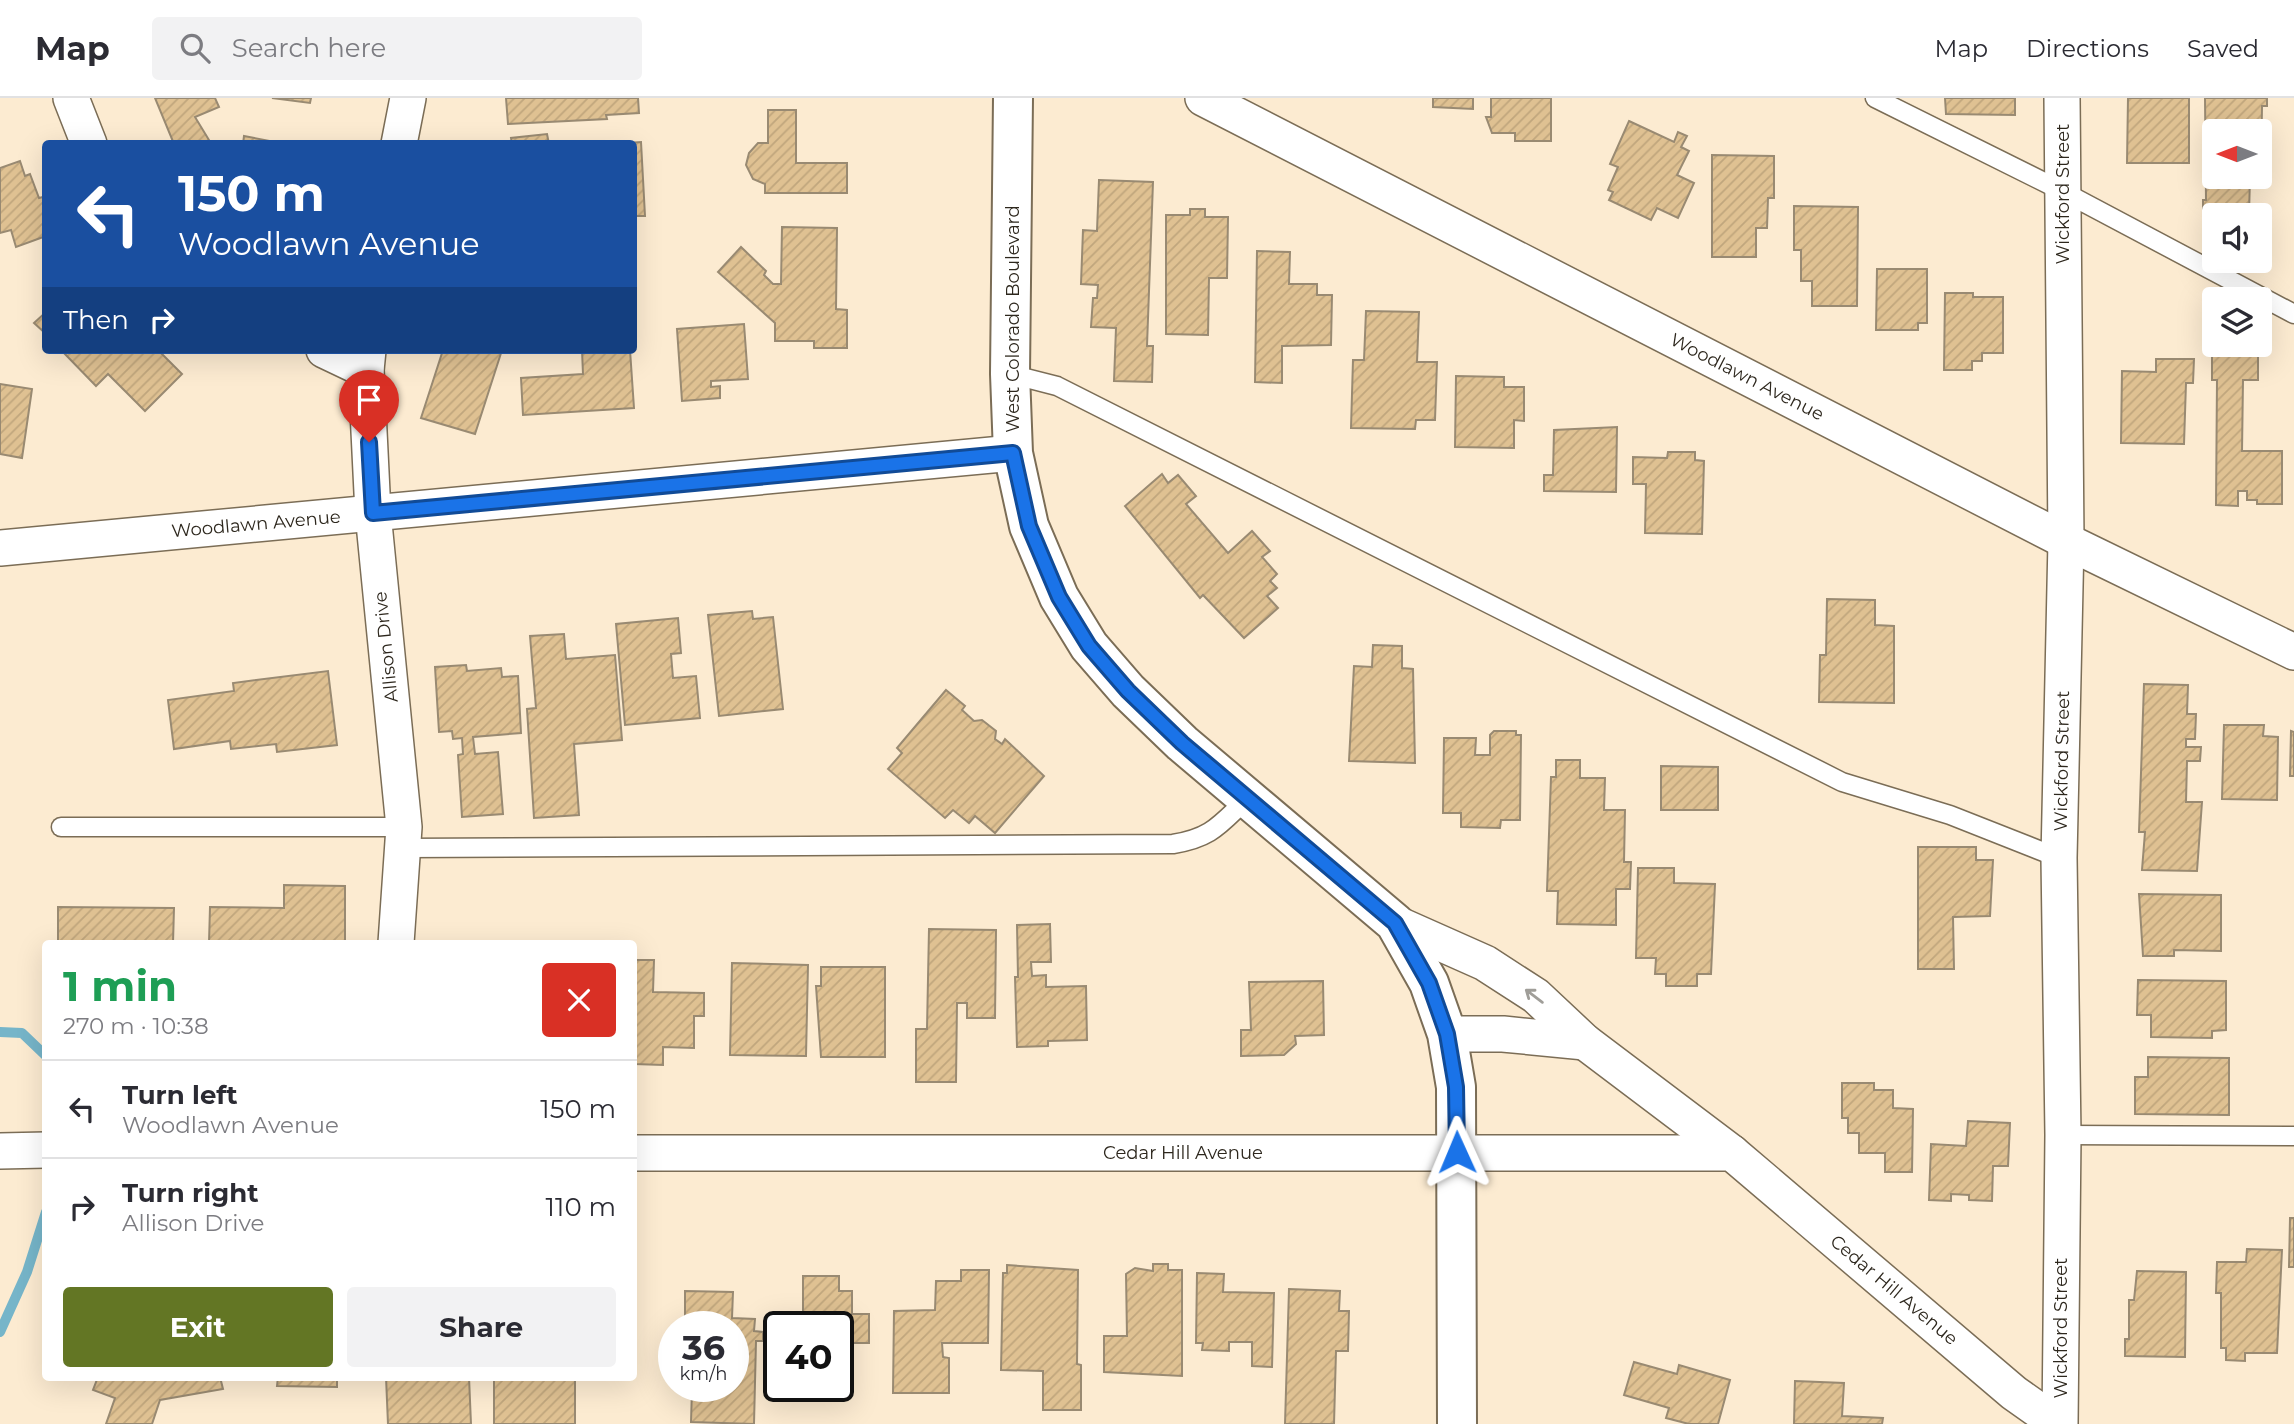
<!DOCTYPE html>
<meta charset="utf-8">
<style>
:root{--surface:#fff;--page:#f2f2f3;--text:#2b2b33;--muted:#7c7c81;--line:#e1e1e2;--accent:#637624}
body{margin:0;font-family:Montserrat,sans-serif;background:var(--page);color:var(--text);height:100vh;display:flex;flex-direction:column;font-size:26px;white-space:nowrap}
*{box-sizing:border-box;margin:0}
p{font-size:23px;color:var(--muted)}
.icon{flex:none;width:38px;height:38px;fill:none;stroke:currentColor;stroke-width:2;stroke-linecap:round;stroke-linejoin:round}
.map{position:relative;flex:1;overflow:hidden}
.panel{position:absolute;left:42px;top:842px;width:595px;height:441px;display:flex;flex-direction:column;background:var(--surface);border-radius:7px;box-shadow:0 7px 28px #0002}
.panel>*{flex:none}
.hud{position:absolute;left:42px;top:42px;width:595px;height:214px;border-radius:7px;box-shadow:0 7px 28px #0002;background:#1a4fa0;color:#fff;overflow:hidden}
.needle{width:46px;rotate:270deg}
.controls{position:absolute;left:2202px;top:21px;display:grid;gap:14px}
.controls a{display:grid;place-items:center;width:70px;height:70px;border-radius:7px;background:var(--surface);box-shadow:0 7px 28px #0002;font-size:35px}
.speed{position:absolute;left:658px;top:1213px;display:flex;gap:14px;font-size:35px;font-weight:700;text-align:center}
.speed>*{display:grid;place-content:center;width:91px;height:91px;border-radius:50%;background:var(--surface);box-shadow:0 7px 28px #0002;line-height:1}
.speed small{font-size:18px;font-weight:400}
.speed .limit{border:4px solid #111;border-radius:10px;background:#fff;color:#111}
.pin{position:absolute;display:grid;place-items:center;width:60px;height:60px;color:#fff;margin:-72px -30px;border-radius:50% 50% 50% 0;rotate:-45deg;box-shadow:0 0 7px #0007}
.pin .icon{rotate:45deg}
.me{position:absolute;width:77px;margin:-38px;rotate:359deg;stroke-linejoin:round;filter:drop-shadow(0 0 5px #0008)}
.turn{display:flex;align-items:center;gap:24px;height:147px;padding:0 21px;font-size:32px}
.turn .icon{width:91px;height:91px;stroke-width:2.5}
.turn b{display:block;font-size:49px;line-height:60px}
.then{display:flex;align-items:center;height:66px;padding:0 21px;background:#0003;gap:14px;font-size:26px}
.round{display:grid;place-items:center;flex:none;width:74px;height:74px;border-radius:7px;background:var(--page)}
.overview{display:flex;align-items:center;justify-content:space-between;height:119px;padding:0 21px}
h1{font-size:42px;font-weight:700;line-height:52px;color:#1e9e55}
.primary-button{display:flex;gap:14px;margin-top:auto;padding:14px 21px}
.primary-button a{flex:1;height:80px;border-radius:7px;background:var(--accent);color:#fff;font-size:28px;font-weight:700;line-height:80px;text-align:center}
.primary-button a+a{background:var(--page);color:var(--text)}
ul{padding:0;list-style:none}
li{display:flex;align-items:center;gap:21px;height:98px;padding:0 21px;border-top:2px solid var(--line)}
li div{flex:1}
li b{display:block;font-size:26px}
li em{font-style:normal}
header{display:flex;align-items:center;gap:42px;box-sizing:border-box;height:98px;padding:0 35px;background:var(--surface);border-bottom:2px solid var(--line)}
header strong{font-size:33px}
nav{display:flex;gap:38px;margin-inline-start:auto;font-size:24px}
.search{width:490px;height:63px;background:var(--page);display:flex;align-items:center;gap:18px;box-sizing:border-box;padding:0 24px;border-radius:7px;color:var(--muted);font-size:26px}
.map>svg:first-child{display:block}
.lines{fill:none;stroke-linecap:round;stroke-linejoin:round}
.stream{stroke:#76b5c9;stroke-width:10}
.building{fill:url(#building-hatch);stroke:#998a72;stroke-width:2}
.lane-casing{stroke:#7b6d56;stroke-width:21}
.street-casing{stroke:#7b6d56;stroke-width:38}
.secondary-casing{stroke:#7b6d56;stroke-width:42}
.lane{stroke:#fff;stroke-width:18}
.street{stroke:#fff;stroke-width:35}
.secondary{stroke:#fff;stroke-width:38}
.oneway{stroke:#a09e99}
.route-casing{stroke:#114b97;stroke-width:18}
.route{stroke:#1a73e8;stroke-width:12}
.labels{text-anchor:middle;stroke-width:6;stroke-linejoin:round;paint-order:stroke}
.street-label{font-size:18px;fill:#2d271d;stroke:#fff}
</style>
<header>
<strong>Map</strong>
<div class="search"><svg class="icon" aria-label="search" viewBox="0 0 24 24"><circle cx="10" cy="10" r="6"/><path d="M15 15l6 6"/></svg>Search here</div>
<nav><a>Map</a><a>Directions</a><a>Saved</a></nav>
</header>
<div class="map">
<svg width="2294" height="1326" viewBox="0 0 2294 1326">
<defs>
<pattern id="building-hatch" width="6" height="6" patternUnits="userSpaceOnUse" patternTransform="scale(1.75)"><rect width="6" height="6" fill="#dfc192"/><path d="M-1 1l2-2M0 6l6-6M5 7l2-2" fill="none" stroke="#c0a67d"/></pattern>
</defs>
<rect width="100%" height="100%" fill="#fcebd1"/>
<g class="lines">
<g class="stream">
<path d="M 0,934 L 22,935 L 45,957"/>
<path d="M 0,1234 L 27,1174 L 46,1114"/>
</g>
</g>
<g class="building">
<path d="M 155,0 L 215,0 L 219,9 L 195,19 L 209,42 L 201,46 L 174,46 Z"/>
<path d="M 272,0 L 311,0 L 310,5 Z"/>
<path d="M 506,0 L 638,0 L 639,15 L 606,17 L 607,21 L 508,26 Z"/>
<path d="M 1433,0 L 1473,0 L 1473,11 L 1433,9 Z"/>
<path d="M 1491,0 L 1551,0 L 1551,43 L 1515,43 L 1515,35 L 1492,35 L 1486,19 L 1491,19 Z"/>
<path d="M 1945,0 L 2015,0 L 2015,17 L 1946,16 Z"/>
<path d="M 2128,0 L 2189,0 L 2189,65 L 2127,65 Z"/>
<path d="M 2205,0 L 2267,0 L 2267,8 L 2262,8 L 2261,74 L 2259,33 L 2214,33 L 2214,79 L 2250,79 L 2249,117 L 2214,117 L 2214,137 L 2206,137 L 2207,118 L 2203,118 L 2203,102 L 2206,102 Z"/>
<path d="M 768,12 L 796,12 L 796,65 L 847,65 L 847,95 L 765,95 L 765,86 L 753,81 L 746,67 L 749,55 L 758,45 L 768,45 Z"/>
<path d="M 1629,23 L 1674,44 L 1678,34 L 1687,38 L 1681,49 L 1689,53 L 1677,77 L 1694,85 L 1678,120 L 1657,110 L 1651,122 L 1609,102 L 1613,94 L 1608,92 L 1618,69 L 1610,66 Z"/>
<path d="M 547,36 L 549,46 L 512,46 L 511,40 Z"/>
<path d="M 244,38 L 285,46 L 243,46 Z"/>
<path d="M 641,44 L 645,118 L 634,118 L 634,46 L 609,46 Z"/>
<path d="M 1712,57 L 1774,58 L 1774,100 L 1768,100 L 1767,130 L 1756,130 L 1756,159 L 1712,159 Z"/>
<path d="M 20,63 L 25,78 L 30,76 L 39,100 L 43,99 L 46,107 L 46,138 L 16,149 L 11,132 L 0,135 L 0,70 Z"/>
<path d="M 1099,82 L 1153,84 L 1147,248 L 1153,248 L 1152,284 L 1114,283 L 1116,230 L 1091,229 L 1093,200 L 1097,200 L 1098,187 L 1081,186 L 1083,132 L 1097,133 Z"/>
<path d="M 1794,108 L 1858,109 L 1857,208 L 1812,208 L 1812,183 L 1801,183 L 1801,152 L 1794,152 Z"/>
<path d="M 1190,111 L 1205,111 L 1205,119 L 1228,119 L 1227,180 L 1209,180 L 1208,237 L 1166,236 L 1166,117 L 1190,117 Z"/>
<path d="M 782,129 L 837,130 L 836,211 L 847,212 L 847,250 L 814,250 L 814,243 L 775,243 L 775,225 L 718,174 L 741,149 L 766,173 L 764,177 L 773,186 L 781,186 Z"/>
<path d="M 1257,153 L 1290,154 L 1289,186 L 1317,186 L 1317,197 L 1332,197 L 1331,247 L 1282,248 L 1282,285 L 1255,284 Z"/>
<path d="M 1877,171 L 1927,171 L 1927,225 L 1918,225 L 1918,232 L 1876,232 Z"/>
<path d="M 1945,195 L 1973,195 L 1973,199 L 2003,199 L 2003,255 L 1982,255 L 1982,263 L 1972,263 L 1972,272 L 1944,272 Z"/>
<path d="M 1366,213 L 1419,214 L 1417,264 L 1437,264 L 1435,322 L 1416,322 L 1415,331 L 1351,330 L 1353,262 L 1364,262 Z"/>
<path d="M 46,214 L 46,236 L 34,225 Z"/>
<path d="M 744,226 L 748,281 L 711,283 L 711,289 L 720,288 L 720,300 L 682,303 L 677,231 Z"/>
<path d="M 2212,243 L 2214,247 L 2258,247 L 2258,282 L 2243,282 L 2242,353 L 2282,353 L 2282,406 L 2257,406 L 2257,402 L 2247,402 L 2247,393 L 2238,393 L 2238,408 L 2216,407 L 2217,282 L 2212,282 Z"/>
<path d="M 61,252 L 158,252 L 182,276 L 145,313 L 108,276 L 96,288 Z"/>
<path d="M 443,252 L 502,252 L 475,336 L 421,320 Z"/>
<path d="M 582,252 L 630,252 L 634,310 L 523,317 L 521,280 L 583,276 Z"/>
<path d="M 2156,261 L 2194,261 L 2193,285 L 2186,285 L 2184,346 L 2121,345 L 2122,273 L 2156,274 Z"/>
<path d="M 1456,278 L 1504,279 L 1504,289 L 1524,289 L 1524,323 L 1514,322 L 1514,350 L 1455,349 Z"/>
<path d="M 0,286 L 32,291 L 22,360 L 0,356 Z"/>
<path d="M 1617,329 L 1616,394 L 1544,393 L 1544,377 L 1553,377 L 1554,332 Z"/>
<path d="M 1668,354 L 1695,354 L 1695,362 L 1704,363 L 1702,436 L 1645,435 L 1646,386 L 1633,386 L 1633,359 L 1667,360 Z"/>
<path d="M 1162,376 L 1168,385 L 1178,377 L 1196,398 L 1186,406 L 1228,455 L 1252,433 L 1270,453 L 1262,459 L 1277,476 L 1270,483 L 1277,490 L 1267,498 L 1278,510 L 1244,540 L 1203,497 L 1200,500 L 1125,408 Z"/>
<path d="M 1827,501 L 1875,502 L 1875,527 L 1894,528 L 1894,605 L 1819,604 L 1820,557 L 1826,557 Z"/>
<path d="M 752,513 L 753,521 L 773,519 L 783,611 L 719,618 L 708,517 Z"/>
<path d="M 678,520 L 681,555 L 671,556 L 673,580 L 696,578 L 700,620 L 625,627 L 616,526 Z"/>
<path d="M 564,536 L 566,561 L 615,557 L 622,642 L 574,646 L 579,717 L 534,720 L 527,611 L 536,610 L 530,538 Z"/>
<path d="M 1373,547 L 1402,548 L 1402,570 L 1413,571 L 1415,665 L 1349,663 L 1354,568 L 1372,569 Z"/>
<path d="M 466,567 L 467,573 L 501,570 L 502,579 L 518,578 L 521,635 L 473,639 L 475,656 L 498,654 L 503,716 L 462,719 L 458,657 L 463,656 L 462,640 L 453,641 L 452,633 L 439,634 L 435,569 Z"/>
<path d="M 328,573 L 337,647 L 277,654 L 276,646 L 231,651 L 230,643 L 174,651 L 168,602 L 234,593 L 233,585 Z"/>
<path d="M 2144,586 L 2188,587 L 2187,616 L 2196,616 L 2195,641 L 2186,641 L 2186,649 L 2201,649 L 2200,663 L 2187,663 L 2186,704 L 2202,704 L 2197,773 L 2142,772 L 2145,734 L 2139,734 Z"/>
<path d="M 946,592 L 965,608 L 962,612 L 974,623 L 982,622 L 996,633 L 995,641 L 1002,646 L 1005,641 L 1044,678 L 995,735 L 975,718 L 969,725 L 953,712 L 945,720 L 888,671 L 902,655 L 897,650 Z"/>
<path d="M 2224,627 L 2264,627 L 2263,638 L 2278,639 L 2277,702 L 2222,701 Z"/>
<path d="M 1494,633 L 1516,633 L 1516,637 L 1521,637 L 1520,722 L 1501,722 L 1500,730 L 1461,729 L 1461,715 L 1443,715 L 1444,640 L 1476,640 L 1475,657 L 1490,657 L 1490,637 Z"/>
<path d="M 2291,633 L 2294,634 L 2294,678 L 2290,678 Z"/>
<path d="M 1556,662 L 1580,662 L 1580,680 L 1605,680 L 1604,712 L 1625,712 L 1624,764 L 1631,764 L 1630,791 L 1616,791 L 1616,827 L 1557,826 L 1558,793 L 1547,793 L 1551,679 L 1556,679 Z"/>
<path d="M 1661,668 L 1718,669 L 1718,712 L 1661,712 Z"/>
<path d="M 1918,749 L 1976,749 L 1976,762 L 1993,762 L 1990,818 L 1953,819 L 1954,871 L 1918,871 Z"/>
<path d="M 1638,770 L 1674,770 L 1674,785 L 1715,786 L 1711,876 L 1697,876 L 1697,888 L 1666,888 L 1666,876 L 1655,876 L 1656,860 L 1636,860 Z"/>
<path d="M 284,787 L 345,788 L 345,845 L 209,845 L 210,809 L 284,810 Z"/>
<path d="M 2139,796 L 2221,797 L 2221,853 L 2174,852 L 2174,858 L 2143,858 Z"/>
<path d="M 58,809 L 174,810 L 173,845 L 58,845 Z"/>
<path d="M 1050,826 L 1051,864 L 1031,864 L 1032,878 L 1046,877 L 1046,889 L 1086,888 L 1087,942 L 1048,943 L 1048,948 L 1017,949 L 1015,879 L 1018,879 L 1017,827 Z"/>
<path d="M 929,831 L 996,832 L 995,920 L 967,920 L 967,905 L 957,905 L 956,984 L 916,984 L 916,931 L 927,931 Z"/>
<path d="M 634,862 L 654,862 L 653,894 L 704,895 L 704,918 L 694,918 L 694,950 L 663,949 L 663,967 L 634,966 Z"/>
<path d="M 732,865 L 808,867 L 806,958 L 730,957 Z"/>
<path d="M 821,869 L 885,869 L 885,959 L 821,959 L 816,888 L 821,888 Z"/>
<path d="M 2138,882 L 2226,883 L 2226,932 L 2212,933 L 2212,940 L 2151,939 L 2151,917 L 2137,917 Z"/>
<path d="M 1323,883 L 1324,937 L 1295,938 L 1296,946 L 1284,957 L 1241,958 L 1241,932 L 1251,932 L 1249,884 Z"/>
<path d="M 2148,959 L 2229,960 L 2229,1017 L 2135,1016 L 2135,979 L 2148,979 Z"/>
<path d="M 1842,985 L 1874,985 L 1874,992 L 1893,992 L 1893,1010 L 1913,1011 L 1912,1074 L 1885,1074 L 1885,1055 L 1859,1055 L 1859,1035 L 1848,1035 L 1848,1020 L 1842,1020 Z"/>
<path d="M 1968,1023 L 2010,1025 L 2008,1068 L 1993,1068 L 1992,1103 L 1969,1102 L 1969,1097 L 1951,1096 L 1951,1103 L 1929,1102 L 1931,1046 L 1966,1048 Z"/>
<path d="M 2290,1120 L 2294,1120 L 2294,1169 L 2289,1169 Z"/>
<path d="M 2247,1151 L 2282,1152 L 2277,1255 L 2245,1255 L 2245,1263 L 2226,1262 L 2226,1250 L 2221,1250 L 2221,1195 L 2216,1195 L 2217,1164 L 2246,1164 Z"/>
<path d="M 1153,1166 L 1168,1166 L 1168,1172 L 1182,1172 L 1182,1278 L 1104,1274 L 1104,1238 L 1127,1238 L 1126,1176 L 1135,1170 L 1153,1173 Z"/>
<path d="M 1007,1167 L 1078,1172 L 1077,1266 L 1081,1267 L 1081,1312 L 1043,1312 L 1043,1273 L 1001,1272 L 1003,1175 L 1007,1175 Z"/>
<path d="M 961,1172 L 989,1172 L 988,1245 L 942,1245 L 943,1259 L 949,1260 L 949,1295 L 893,1295 L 894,1213 L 935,1212 L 936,1183 L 961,1183 Z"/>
<path d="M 2137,1173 L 2186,1174 L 2185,1259 L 2125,1258 L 2125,1241 L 2129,1241 L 2129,1202 L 2134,1202 Z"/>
<path d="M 1197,1175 L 1224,1176 L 1223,1194 L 1274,1195 L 1272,1269 L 1252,1268 L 1252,1244 L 1229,1244 L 1229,1253 L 1202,1252 L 1203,1245 L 1196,1245 Z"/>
<path d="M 803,1178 L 839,1178 L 839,1193 L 852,1193 L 852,1216 L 869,1216 L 869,1245 L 838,1245 L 838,1228 L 803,1228 Z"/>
<path d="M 1289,1191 L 1340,1193 L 1339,1213 L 1349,1213 L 1348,1253 L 1336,1253 L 1334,1326 L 1285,1326 Z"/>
<path d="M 685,1193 L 733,1194 L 732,1220 L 755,1221 L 754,1233 L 763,1234 L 763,1243 L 756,1243 L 754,1326 L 691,1324 L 692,1291 L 683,1291 L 683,1288 L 733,1288 L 733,1228 L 685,1228 Z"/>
<path d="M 1634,1264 L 1677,1276 L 1679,1267 L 1730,1282 L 1718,1326 L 1689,1326 L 1666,1320 L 1669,1310 L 1624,1297 Z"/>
<path d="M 98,1279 L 220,1279 L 223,1291 L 160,1302 L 152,1326 L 106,1326 L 115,1300 L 93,1292 Z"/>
<path d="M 278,1279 L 337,1279 L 337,1289 L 277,1288 Z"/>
<path d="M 386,1279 L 469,1279 L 471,1326 L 388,1326 Z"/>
<rect x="494" y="1279" width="81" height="47"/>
<path d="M 1795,1283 L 1844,1285 L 1842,1318 L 1883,1320 L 1882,1326 L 1794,1326 Z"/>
</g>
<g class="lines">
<defs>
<g id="lane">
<path d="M 1875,0 L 2062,93 L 2294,216"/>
<path d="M 1010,276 L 1057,288 L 1842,684 L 1950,717 L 2059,760"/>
<path d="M 61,729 L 404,729"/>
<path d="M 404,750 L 1173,746 C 1212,740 1220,726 1247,701"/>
<path d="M 2063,1037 L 2294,1038"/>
</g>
<g id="street">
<path d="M 71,0 L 89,46"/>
<path d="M 1203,0 L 2066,443 L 2294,554"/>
<path d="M 399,46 L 408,0"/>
<path d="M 324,252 L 366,272"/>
<path d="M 368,252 L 366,272 L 373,415 L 404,729 L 396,845"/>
<path d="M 0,450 L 1013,355"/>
<path d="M 1395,825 L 1485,865 L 1536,898 L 1585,944 L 1732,1055"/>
<path d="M 1447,936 L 1503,936 L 1585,944"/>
<path d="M 0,1053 L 46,1052"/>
<path d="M 634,1055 L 1732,1055 L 2014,1295 L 2058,1326"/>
<path d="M 2060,1326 L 2063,1037 L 2059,760 L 2066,443 L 2062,0"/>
</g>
<path id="secondary" d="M 1013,0 L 1010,276 L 1013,355 L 1029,428 L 1059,499 L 1089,548 L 1128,593 L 1182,645 L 1395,825 L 1429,885 L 1447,936 L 1456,989 L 1457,1326"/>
</defs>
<use href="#lane" class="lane-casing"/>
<use href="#street" class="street-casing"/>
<use href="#secondary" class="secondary-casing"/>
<use href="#lane" class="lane"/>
<use href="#street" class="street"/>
<use href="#secondary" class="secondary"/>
</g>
<defs><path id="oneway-shaft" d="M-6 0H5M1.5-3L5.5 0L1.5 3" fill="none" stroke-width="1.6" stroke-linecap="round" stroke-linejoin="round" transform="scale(1.75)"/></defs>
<use class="oneway" href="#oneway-shaft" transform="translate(1534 898) rotate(-143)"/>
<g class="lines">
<defs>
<path id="route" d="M 369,344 L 373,415 L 1013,355 L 1029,428 L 1059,499 L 1089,548 L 1128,593 L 1182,645 L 1395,825 L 1429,885 L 1447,936 L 1456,989 L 1457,1054"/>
</defs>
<use href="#route" class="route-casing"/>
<use href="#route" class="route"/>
</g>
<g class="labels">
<g class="street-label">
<text transform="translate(2063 96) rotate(-90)" y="6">Wickford Street</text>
<text transform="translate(1013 221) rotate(-90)" y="6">West Colorado Boulevard</text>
<text transform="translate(1747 279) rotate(27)" y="6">Woodlawn Avenue</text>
<text transform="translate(256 426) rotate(-5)" y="6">Woodlawn Avenue</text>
<text transform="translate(386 549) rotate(-96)" y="6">Allison Drive</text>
<text transform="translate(2062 663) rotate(-89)" y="6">Wickford Street</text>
<text x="1183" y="1061">Cedar Hill Avenue</text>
<text transform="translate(1894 1192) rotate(40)" y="6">Cedar Hill Avenue</text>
<text transform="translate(2061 1230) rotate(-90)" y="6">Wickford Street</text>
</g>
</g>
</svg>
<div class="controls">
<a><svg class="needle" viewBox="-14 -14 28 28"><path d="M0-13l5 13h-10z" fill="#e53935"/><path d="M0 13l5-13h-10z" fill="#7c7c81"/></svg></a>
<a><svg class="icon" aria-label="sound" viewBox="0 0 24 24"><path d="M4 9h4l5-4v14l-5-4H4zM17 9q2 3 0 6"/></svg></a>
<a><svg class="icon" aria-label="layers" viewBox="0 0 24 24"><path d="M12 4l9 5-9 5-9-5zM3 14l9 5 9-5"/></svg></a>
</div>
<div class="speed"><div>36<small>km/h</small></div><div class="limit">40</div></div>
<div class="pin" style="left:369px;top:344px;background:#d93025"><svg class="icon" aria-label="arrive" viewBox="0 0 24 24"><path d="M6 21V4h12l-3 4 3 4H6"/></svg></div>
<svg class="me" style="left:1457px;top:1054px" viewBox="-20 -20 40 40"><path d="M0-17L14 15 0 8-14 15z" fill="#1a73e8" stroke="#fff" stroke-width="4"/></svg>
<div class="hud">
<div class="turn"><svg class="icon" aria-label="left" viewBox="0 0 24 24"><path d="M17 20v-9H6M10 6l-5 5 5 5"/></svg><div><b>150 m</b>Woodlawn Avenue</div></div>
<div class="then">Then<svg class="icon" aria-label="right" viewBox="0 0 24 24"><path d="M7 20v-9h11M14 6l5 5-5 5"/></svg></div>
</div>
<section class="panel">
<div class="overview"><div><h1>1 min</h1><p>270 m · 10:38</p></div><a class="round" style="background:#d93025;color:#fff"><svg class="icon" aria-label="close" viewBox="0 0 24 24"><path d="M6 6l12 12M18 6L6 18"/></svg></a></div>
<ul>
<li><svg class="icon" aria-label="left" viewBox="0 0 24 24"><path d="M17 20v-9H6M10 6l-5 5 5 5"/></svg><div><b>Turn left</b><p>Woodlawn Avenue</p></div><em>150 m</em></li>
<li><svg class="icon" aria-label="right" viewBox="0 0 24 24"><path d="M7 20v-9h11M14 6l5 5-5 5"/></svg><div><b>Turn right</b><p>Allison Drive</p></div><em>110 m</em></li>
</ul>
<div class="primary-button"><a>Exit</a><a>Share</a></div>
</section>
</div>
